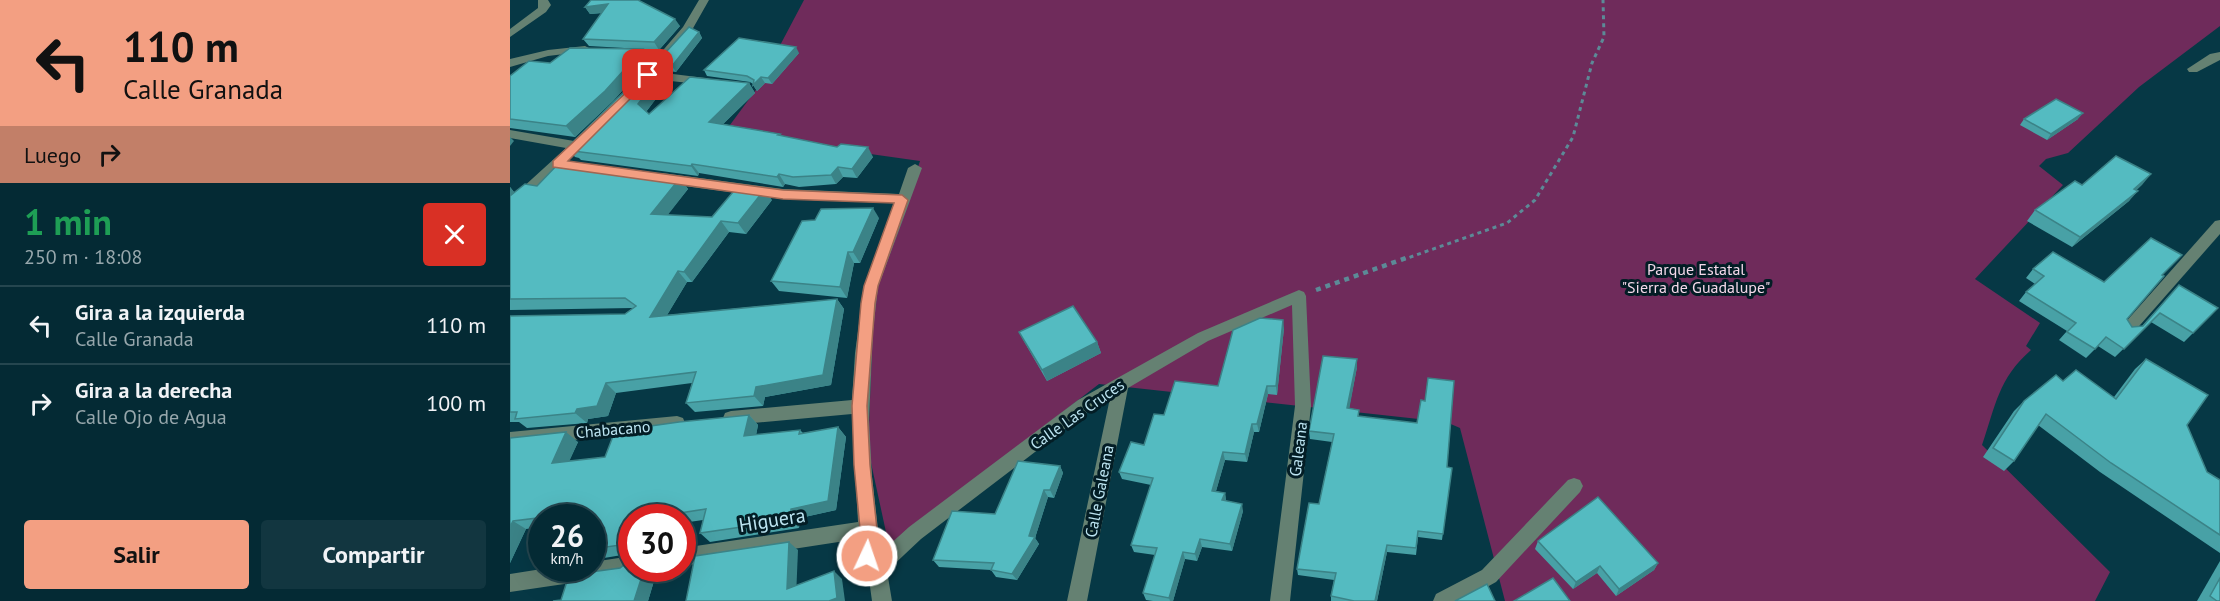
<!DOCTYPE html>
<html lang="es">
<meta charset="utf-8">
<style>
:root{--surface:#042a34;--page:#123640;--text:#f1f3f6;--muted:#97a7ac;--line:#25464f;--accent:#f39f82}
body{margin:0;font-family:"PT Sans",sans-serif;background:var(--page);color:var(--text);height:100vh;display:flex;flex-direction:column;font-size:22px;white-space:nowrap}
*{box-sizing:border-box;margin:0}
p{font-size:20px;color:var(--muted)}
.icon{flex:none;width:33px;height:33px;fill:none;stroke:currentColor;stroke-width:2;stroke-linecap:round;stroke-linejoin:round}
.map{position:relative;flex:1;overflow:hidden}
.sheet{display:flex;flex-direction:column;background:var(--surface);width:510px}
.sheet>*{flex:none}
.top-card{background:#f39f82;color:#111;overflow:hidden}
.speed{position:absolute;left:18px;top:504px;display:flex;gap:12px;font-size:30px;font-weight:700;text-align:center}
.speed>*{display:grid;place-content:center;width:78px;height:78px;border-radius:50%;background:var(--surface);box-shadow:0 6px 24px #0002,0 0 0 2px var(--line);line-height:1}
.speed small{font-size:15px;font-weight:400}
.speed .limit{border:9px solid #d22;background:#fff;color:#111}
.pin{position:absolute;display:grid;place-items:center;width:51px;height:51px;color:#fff;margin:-26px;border-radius:12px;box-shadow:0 3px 9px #0006}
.me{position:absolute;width:66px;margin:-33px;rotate:3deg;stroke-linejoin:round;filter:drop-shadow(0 0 4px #0008)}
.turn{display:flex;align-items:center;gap:21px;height:126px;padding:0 24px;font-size:27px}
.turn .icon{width:78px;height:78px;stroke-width:2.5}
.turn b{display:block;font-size:42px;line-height:51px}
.then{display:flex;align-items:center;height:57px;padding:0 24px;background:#0003;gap:12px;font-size:22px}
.round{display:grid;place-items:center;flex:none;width:63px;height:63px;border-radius:6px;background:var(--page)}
.summary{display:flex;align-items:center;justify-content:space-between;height:102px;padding:0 24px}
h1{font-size:36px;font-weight:600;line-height:45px;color:#1e9e55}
.button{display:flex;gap:12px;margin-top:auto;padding:12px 24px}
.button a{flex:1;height:69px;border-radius:6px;background:var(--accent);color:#111;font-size:24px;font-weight:600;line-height:69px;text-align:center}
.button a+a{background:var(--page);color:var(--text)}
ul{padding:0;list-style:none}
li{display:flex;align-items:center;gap:18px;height:78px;padding:0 24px;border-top:2px solid var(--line)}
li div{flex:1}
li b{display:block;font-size:22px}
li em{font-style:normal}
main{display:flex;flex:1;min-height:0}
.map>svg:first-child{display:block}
.green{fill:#6f2b5b}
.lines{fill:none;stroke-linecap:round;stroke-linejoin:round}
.path-far1{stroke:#5c8a97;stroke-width:3;stroke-dasharray:4 4;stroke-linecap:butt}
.path{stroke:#5c8a97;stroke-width:4.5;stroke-dasharray:5 5;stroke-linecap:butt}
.minor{fill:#658172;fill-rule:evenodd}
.wall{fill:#48a1a6}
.shaded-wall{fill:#3b8387}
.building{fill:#54bbc1;stroke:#3b8387;stroke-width:1.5}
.route{fill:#f39f82;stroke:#9e6754;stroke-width:1.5}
.labels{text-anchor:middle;stroke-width:6;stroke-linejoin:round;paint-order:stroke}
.park-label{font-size:16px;fill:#f4d8e9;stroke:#031d25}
.street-label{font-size:16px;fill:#bce4f1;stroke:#031d25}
.near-street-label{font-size:20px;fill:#bce4f1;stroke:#031d25}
</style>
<main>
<section class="sheet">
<div class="top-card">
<div class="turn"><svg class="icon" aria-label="left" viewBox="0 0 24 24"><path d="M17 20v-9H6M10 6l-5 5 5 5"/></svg><div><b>110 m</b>Calle Granada</div></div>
<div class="then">Luego<svg class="icon" aria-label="right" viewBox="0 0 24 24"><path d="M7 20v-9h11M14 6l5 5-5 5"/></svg></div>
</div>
<div class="summary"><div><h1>1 min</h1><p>250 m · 18:08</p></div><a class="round" style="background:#d93025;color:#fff"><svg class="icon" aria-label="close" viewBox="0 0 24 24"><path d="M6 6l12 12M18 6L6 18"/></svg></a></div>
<ul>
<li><svg class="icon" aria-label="left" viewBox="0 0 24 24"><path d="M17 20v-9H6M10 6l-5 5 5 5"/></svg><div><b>Gira a la izquierda</b><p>Calle Granada</p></div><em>110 m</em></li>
<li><svg class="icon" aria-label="right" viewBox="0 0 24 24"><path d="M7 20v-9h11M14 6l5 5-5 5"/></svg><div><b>Gira a la derecha</b><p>Calle Ojo de Agua</p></div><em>100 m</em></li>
</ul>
<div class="button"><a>Salir</a><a>Compartir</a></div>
</section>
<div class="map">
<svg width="1710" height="601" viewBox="0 0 1710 601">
<rect width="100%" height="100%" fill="#063845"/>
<path class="green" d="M 294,0 L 1710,0 L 1710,26 L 1629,87 L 1558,153 L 1536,159 L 1529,166 L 1553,185 L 1465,279 L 1530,323 L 1516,346 L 1521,350 C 1488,379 1486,405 1472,445 L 1600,572 L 1585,601 L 995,601 L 950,428 L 936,422 L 589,384 L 379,546 L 358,449 L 364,299 L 410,161 L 218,134 L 217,129 L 248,87 Z"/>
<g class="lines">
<path class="path-far1" d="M 892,260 L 997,223 L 1025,200 L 1063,137 L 1082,63 L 1094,37 L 1093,0"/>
<path class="path" d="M 806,290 L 896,258"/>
<g class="minor">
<path d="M 28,0 L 38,0 L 41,5 L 36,12 L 0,37 L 0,29 L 28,8 Z"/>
<path d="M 189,0 L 199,0 L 182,30 L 147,72 L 195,78 L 199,79 L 199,85 L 141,79 L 131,91 L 123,91 L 123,85 L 173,27 Z"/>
<path d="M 75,46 L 81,49 L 79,51 L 38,56 L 0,67 L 0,59 L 38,50 Z"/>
<path d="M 1710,52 L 1710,60 L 1687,72 L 1679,72 L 1677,69 L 1700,54 Z"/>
<path d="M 0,130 L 64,141 L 75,134 L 81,138 L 5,210 L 0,212 L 0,199 L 56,148 L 0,138 Z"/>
<path d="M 405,164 L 412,168 L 368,287 L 363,331 L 359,420 L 362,477 L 368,529 L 368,555 L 399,527 L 568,400 L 688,333 L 789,290 L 794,292 L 796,296 L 801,406 L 780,601 L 760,601 L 785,406 L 782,305 L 698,341 L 618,388 L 577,601 L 557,601 L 600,398 L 580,410 L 411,539 L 377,571 L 382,601 L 362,601 L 358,572 L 348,556 L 348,539 L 172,566 L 172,548 L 348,522 L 342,414 L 221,425 L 215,423 L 213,418 L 215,413 L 221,411 L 342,400 L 345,353 L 354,287 L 385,203 L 273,199 L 152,183 L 145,178 L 152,173 L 273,189 L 389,194 L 398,168 Z"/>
<path d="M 1710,220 L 1710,234 L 1623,333 L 1613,333 L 1610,329 L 1613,325 L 1705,221 Z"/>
<path d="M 167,416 L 173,418 L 175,423 L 173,428 L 167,430 L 0,446 L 0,432 Z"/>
<path d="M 1064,478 L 1070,480 L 1073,486 L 1070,492 L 986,582 L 952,601 L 923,601 L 926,594 L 972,570 L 1058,480 Z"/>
<path d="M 122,556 L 122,568 L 130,568 L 122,574 L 0,592 L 0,574 L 38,568 L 82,568 L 82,562 Z"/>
</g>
</g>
<g class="wall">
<path d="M 75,7 L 170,26 L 149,50 L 79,46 L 73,39 L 92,13 L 80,14 Z"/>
<path d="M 189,32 L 192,38 L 166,72 L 149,70 L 145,64 Z"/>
<path d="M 133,49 L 140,60 L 103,101 L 65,137 L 0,128 L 0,76 L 40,63 Z"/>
<path d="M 289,53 L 262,84 L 255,83 L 247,91 L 243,85 L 243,84 L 240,82 L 197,76 L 194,70 Z"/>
<path d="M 158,83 L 136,112 L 139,114 L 239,83 L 245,93 L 213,124 L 270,134 L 271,136 L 363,157 L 347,178 L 333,177 L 326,184 L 289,187 L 275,184 L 273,187 L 189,173 L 188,176 L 71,160 L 69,158 L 65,157 L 57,148 Z"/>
<path d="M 1514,119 L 1568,119 L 1537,140 L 1510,125 Z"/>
<path d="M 1641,174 L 1626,190 L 1619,201 L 1562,247 L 1517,221 L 1525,210 L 1572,185 Z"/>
<path d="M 170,178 L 178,189 L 157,215 L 202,217 L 262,200 L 236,234 L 219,232 L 182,282 L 177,282 L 157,315 L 327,299 L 334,309 L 321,385 L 255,397 L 253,406 L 185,412 L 176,403 L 182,383 L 106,393 L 98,416 L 78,419 L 77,423 L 17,428 L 9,422 L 0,422 L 0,316 L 115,314 L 123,308 L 0,310 L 0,187 L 4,192 L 2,195 L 27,186 Z"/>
<path d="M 369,218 L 350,263 L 344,263 L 337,298 L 269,291 L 261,281 Z"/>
<path d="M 1523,269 L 1594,282 L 1652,275 L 1617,319 L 1622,327 L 1632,326 L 1669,285 L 1683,333 L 1674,342 L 1641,322 L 1605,357 L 1588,346 L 1576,358 L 1549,340 L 1557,331 L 1509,301 L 1516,292 L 1525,284 L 1516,278 Z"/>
<path d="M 774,328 L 767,395 L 758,394 L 749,432 L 744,432 L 737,462 L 715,460 L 706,491 L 715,493 L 716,501 L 733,511 L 722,551 L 692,547 L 687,561 L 675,559 L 663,601 L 643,601 L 636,600 L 633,593 L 645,555 L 624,552 L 621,545 L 641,485 L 612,479 L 609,472 L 634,445 L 654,415 L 708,386 Z"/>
<path d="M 509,332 L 587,342 L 591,353 L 537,381 L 515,343 Z"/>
<path d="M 1636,359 L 1677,425 L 1697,472 L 1710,480 L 1710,553 L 1590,472 L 1528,425 L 1504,461 L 1494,471 L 1473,457 L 1504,411 L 1514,401 L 1553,381 L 1604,397 L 1625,369 Z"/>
<path d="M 847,367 L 839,408 L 849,410 L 849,416 L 937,467 L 942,468 L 932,540 L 908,537 L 906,555 L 877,552 L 867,601 L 821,601 L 821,596 L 824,580 L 788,575 L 787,569 L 809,504 L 822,442 L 800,439 L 799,431 Z"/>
<path d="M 239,415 L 248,425 L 246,435 L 290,430 L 293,433 L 328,427 L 336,437 L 326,510 L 290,518 L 289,528 L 200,542 L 190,533 L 193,520 L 172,523 L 172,518 L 122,518 L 122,568 L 140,568 L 138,576 L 144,581 L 138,601 L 43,601 L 51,600 L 110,568 L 118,562 L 112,557 L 112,555 L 82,560 L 82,518 L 32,518 L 32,527 L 16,529 L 0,563 L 0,438 L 68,442 L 59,461 L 95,457 Z"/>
<path d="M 550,466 L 553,473 L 544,498 L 538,497 L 525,538 L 529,544 L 507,580 L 486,577 L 481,570 L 429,567 L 423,560 Z"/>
<path d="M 1028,541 L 1148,563 L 1144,570 L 1106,596 L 1087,573 L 1063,589 L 1025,549 Z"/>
<path d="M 1710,561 L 1710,601 L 1687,601 Z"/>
</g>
<g class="shaded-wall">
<path d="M 98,4 L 103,12 L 80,14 L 75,7 Z"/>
<path d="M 165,19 L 170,26 L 149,50 L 144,42 Z"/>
<path d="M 189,32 L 192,38 L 166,72 L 162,66 Z"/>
<path d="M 286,47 L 289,53 L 262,84 L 258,78 Z"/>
<path d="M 133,49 L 140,60 L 103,101 L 65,137 L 56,126 Z"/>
<path d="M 151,74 L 158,83 L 135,113 L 128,104 Z"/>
<path d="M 251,77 L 255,83 L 247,91 L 243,85 Z"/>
<path d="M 239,83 L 245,93 L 205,132 L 199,122 Z"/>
<path d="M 1573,113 L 1568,119 L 1537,140 L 1541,134 Z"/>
<path d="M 0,137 L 4,141 L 0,146 Z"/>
<path d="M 358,147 L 363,157 L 347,178 L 342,169 Z"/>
<path d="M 182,164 L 189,173 L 188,176 L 181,166 Z"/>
<path d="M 328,167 L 333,177 L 326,184 L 321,175 Z"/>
<path d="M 269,174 L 275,184 L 273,187 L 267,177 Z"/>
<path d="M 1641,174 L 1632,185 L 1616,200 L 1624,189 Z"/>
<path d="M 170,178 L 178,189 L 150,225 L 141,214 Z"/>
<path d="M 0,187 L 4,192 L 0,197 Z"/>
<path d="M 255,189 L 262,200 L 236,234 L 228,223 Z"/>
<path d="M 1628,191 L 1619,201 L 1562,247 L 1570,237 Z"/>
<path d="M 363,208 L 369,218 L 350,263 L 343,252 Z"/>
<path d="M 211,221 L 219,232 L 182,282 L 174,272 Z"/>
<path d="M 338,252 L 344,263 L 337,298 L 330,287 Z"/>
<path d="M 168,271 L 177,282 L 150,327 L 140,317 Z"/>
<path d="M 327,299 L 334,309 L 321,385 L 255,397 L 253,406 L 244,396 L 246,387 Z"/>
<path d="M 773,320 L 774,328 L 767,395 L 766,386 Z"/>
<path d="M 587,342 L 591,353 L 537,381 L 532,370 Z"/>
<path d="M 847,359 L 847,367 L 838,416 L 837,408 Z"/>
<path d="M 96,383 L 106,393 L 98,416 L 78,419 L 77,423 L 65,413 L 67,409 Z"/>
<path d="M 757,386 L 758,394 L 749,432 L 747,424 Z"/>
<path d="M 239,415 L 248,425 L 244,446 L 234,436 Z"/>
<path d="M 742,424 L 744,432 L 737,462 L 735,454 Z"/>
<path d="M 328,427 L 336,437 L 326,510 L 290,518 L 289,528 L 280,520 L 281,509 Z"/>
<path d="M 56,432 L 68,442 L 54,473 L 42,463 Z"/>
<path d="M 713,452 L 715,460 L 704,498 L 702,491 Z"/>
<path d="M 550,466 L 553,473 L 544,498 L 540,490 Z"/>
<path d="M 534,490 L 538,497 L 525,538 L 529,544 L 507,580 L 502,574 L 519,536 Z"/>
<path d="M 715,493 L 716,500 L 714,508 L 712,500 Z"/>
<path d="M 732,504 L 733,511 L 722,551 L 720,544 Z"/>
<path d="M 3,521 L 16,529 L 0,563 L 0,527 Z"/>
<path d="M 690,539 L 692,547 L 687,561 L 685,554 Z"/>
<path d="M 279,542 L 288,550 L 286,597 L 277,589 Z"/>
<path d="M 877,545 L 877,552 L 867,601 L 865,601 Z"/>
<path d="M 673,552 L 675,559 L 663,601 L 660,601 L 659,598 Z"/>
<path d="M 1148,563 L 1144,570 L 1106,596 L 1109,589 Z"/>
<path d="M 1090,566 L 1087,573 L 1063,589 L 1066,582 Z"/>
<path d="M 126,568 L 140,568 L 138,576 L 144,581 L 138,601 L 124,601 L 124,574 Z"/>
<path d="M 324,571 L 332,579 L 335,601 L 319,601 Z"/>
</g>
<g class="building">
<path d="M 81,0 L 128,0 L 165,19 L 144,42 L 73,39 L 98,4 L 75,7 Z"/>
<path d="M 179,27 L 189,32 L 162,66 L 145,64 Z"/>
<path d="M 229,38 L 286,47 L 258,78 L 251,77 L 243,85 L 244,80 L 237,76 L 194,70 Z"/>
<path d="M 60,48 L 133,49 L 95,91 L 56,126 L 0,119 L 0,76 L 19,61 L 40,63 Z"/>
<path d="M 134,72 L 151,74 L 128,104 L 139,114 L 180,77 L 239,83 L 199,122 L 270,134 L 268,135 L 327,147 L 331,144 L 358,147 L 342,169 L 328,167 L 321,175 L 283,177 L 269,174 L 267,177 L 182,164 L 181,166 L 63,151 L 65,149 L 57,148 Z"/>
<path d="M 1546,99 L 1573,113 L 1541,134 L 1514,119 Z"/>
<path d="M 1606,156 L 1641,174 L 1624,189 L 1628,191 L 1570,237 L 1525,210 L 1565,181 L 1572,185 Z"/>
<path d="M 50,162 L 170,178 L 141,214 L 202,217 L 228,186 L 255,189 L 228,223 L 211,221 L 174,272 L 168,271 L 140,317 L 327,299 L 313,375 L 246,387 L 244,396 L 176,403 L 186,372 L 96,383 L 87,406 L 67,409 L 65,413 L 5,419 L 7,412 L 0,412 L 0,316 L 115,314 L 126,306 L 115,298 L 0,299 L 0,196 L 15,184 L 27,186 Z"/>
<path d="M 363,208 L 343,252 L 338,252 L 330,287 L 261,281 L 292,221 L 305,220 L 311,209 Z"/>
<path d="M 1641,238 L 1672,255 L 1652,275 L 1654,276 L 1617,319 L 1622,327 L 1633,326 L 1669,285 L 1708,308 L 1683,333 L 1650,313 L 1614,349 L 1596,337 L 1585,349 L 1557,332 L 1566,323 L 1516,292 L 1534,276 L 1523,269 L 1543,252 L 1594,282 Z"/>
<path d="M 563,306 L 587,342 L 532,370 L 509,332 Z"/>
<path d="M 750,318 L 773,320 L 766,386 L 757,386 L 747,424 L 742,424 L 735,454 L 713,452 L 702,491 L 715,493 L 712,500 L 732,504 L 720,544 L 690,539 L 685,554 L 673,552 L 659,598 L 633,593 L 647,548 L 621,545 L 643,478 L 609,472 L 621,442 L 634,445 L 644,414 L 654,415 L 665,381 L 708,386 L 723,330 Z"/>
<path d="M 813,356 L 847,359 L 837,408 L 849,410 L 848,416 L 907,423 L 911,400 L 915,401 L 918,378 L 944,381 L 937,467 L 942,468 L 933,534 L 908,531 L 906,548 L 877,545 L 865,601 L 844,601 L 821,596 L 826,573 L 787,569 L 799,503 L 809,504 L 824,434 L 799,431 Z"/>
<path d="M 1636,359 L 1698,395 L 1677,425 L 1697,472 L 1710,480 L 1710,535 L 1601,463 L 1536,414 L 1504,461 L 1483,448 L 1514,401 L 1546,375 L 1553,381 L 1566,370 L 1606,399 Z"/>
<path d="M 239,415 L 234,436 L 290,430 L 289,434 L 328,427 L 318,501 L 281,509 L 280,520 L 190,533 L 196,509 L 144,517 L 143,518 L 122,518 L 122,568 L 126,568 L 124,574 L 133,573 L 124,601 L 43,601 L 51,600 L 59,575 L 110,568 L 120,560 L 112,557 L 110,545 L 82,549 L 82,518 L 51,518 L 52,515 L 3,521 L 0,527 L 0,438 L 56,432 L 42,463 L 95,457 L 105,431 L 169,422 Z"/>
<path d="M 508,461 L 550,466 L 540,490 L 534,490 L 519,536 L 525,537 L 502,574 L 481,570 L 484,563 L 423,560 L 442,511 L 485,514 Z"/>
<path d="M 1088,497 L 1148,563 L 1109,589 L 1090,566 L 1066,582 L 1028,541 Z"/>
<path d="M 279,542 L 277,589 L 324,571 L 327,598 L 319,601 L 176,601 L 185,556 Z"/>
<path d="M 1043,578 L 1060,601 L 1004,601 Z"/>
<path d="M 1710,578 L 1710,601 L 1707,601 L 1700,596 Z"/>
<path d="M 977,584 L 985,601 L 945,601 Z"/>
</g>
<path class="route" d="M 138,72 L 142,73 L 142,77 L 58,161 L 273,190 L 392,195 L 398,200 L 368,286 L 365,303 L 357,406 L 360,465 L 367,529 L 363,562 L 357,564 L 351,562 L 349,556 L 350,529 L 344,465 L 342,406 L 351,303 L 354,286 L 384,203 L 273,199 L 43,167 L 43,161 Z"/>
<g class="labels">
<g class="park-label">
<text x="1186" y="275">Parque Estatal<tspan x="1186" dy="18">"Sierra de Guadalupe"</tspan></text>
</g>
<g class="street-label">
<text transform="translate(567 414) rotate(-35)" y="6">Calle Las Cruces</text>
<text transform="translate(103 429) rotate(-5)" y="6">Chabacano</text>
<text transform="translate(788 449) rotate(-83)" y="6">Galeana</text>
<text transform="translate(589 491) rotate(-79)" y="6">Calle Galeana</text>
</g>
<g class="near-street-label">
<text transform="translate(262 520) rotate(-9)" y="7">Higuera</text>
</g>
</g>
</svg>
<div class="speed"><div>26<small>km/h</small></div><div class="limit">30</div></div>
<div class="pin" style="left:138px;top:75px;background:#d93025"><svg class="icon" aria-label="arrive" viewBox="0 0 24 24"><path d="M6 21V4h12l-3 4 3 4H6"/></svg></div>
<svg class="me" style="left:357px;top:556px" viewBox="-20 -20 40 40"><circle r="17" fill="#f39f82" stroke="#fff" stroke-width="3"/><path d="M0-11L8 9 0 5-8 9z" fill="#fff"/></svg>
</div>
</main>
